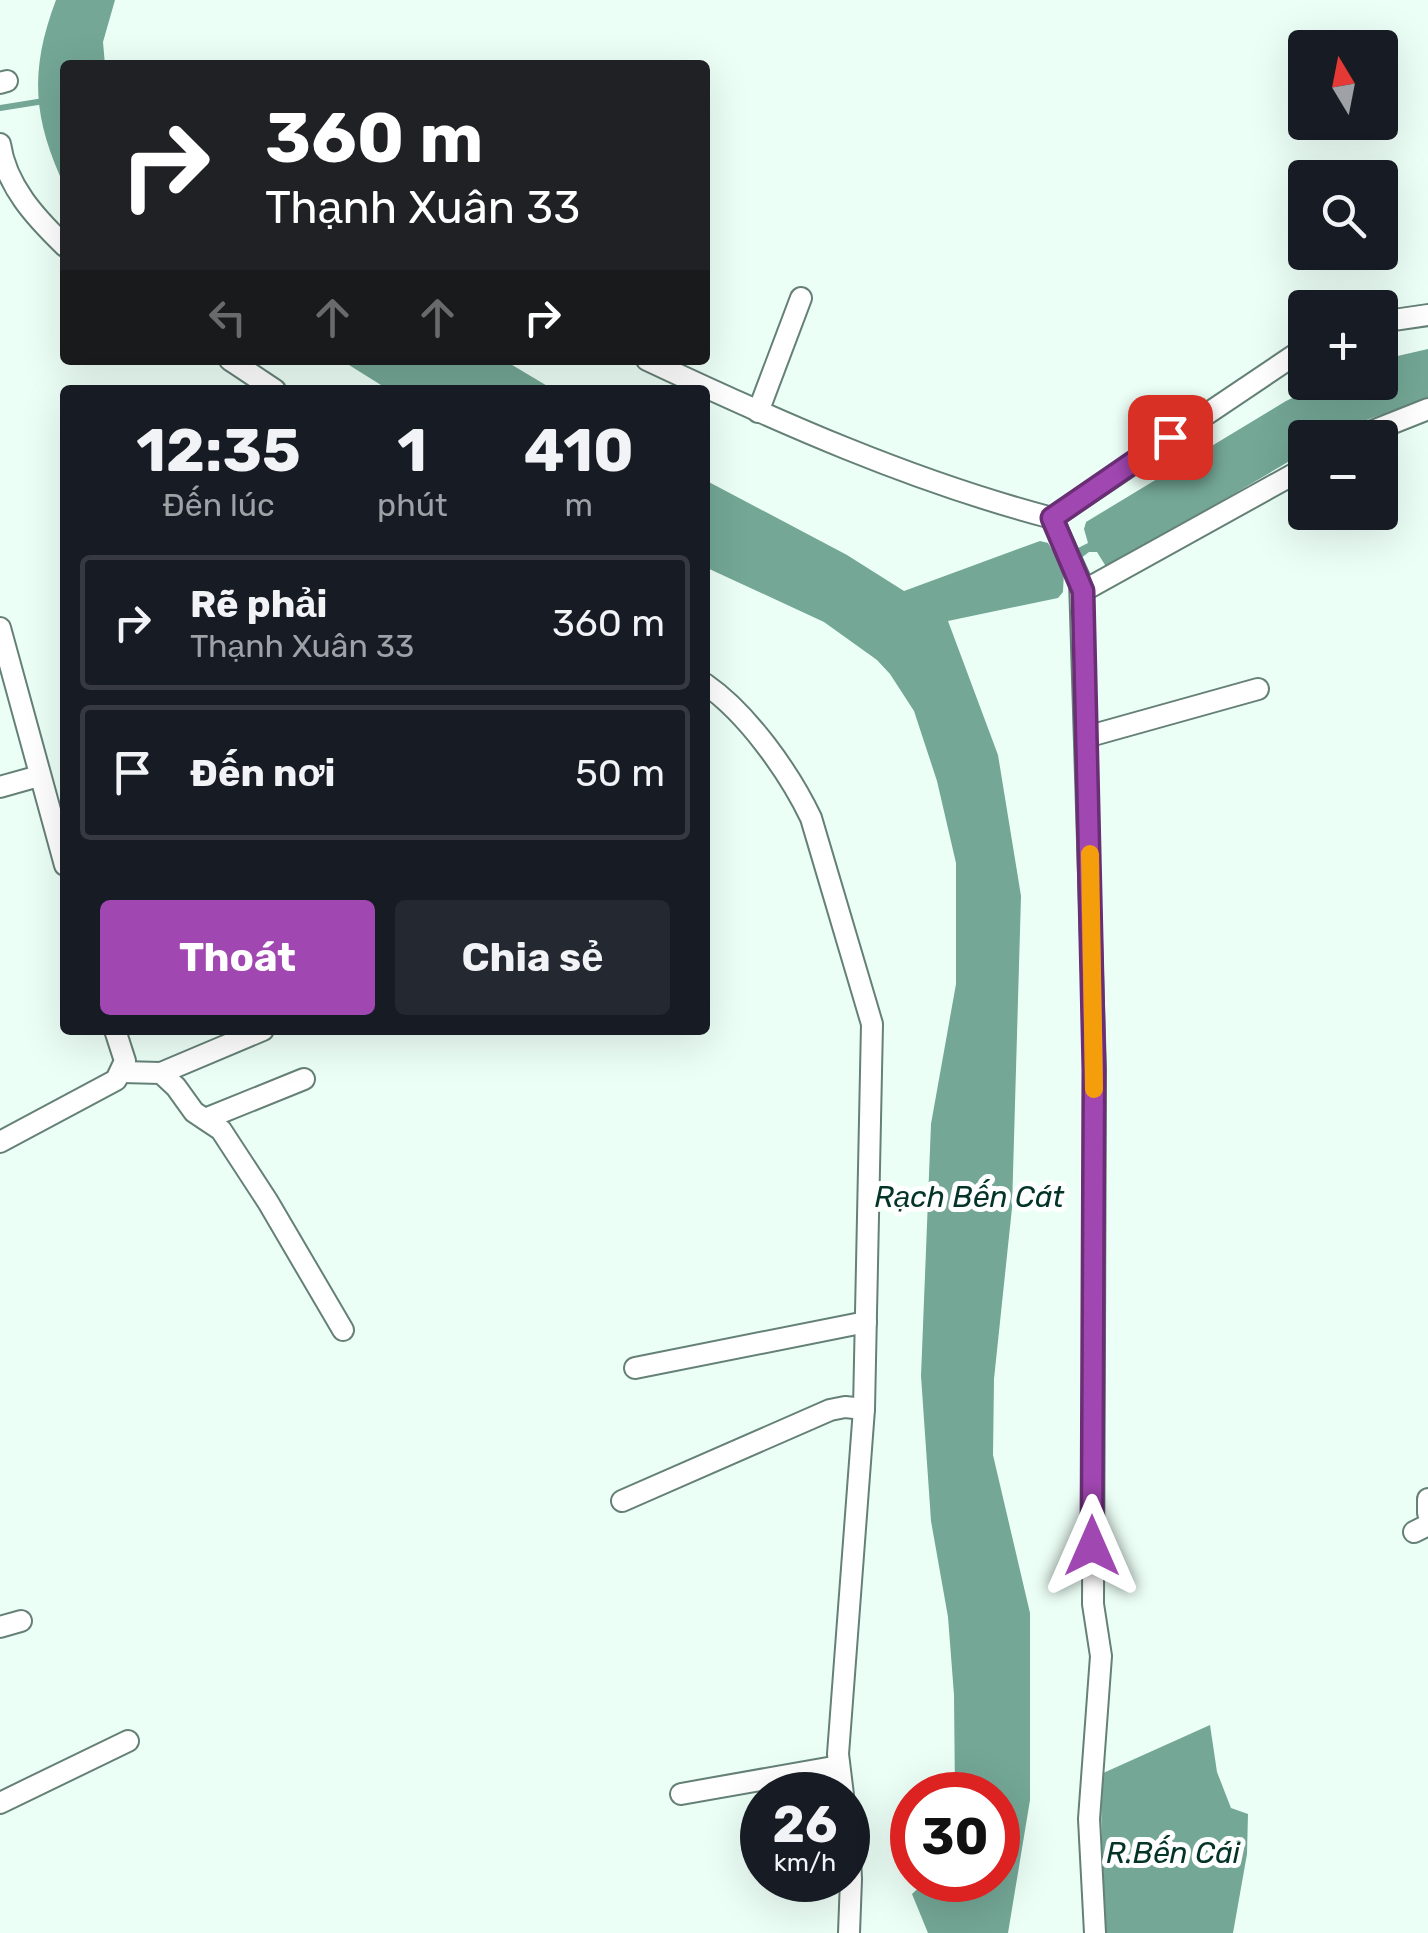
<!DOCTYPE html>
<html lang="vi">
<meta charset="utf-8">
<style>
:root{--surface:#171b24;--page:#242831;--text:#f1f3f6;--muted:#9ea1a6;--line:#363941;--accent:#a147b2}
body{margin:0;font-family:Rubik,sans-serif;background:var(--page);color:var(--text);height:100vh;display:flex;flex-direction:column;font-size:38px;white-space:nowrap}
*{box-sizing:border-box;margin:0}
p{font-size:32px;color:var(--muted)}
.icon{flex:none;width:55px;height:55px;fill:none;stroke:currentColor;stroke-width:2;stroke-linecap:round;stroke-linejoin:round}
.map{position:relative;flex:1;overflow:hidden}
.drawer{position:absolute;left:60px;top:385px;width:650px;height:650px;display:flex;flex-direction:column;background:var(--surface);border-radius:10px;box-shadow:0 10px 40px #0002}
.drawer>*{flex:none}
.guide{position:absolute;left:60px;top:60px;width:650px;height:305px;border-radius:10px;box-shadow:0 10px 40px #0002;background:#202124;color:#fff;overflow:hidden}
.needle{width:65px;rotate:350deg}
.tools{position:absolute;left:1288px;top:30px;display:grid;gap:20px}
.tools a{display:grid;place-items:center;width:110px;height:110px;border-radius:10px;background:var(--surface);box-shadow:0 10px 40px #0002;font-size:50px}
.speed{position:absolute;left:740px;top:1772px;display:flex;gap:20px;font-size:50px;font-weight:700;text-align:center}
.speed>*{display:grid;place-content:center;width:130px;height:130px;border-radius:50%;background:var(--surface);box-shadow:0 10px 40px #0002;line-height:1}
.speed small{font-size:25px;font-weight:400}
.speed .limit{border:15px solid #d22;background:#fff;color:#111}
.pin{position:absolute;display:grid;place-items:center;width:85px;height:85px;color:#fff;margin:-42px;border-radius:20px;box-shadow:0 5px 15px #0006}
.me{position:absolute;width:110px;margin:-55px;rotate:0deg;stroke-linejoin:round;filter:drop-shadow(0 0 8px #0008)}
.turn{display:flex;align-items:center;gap:35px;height:210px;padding:0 40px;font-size:45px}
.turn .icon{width:130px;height:130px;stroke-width:2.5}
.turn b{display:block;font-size:70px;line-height:85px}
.lanes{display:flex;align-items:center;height:95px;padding:0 40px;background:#0003;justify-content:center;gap:50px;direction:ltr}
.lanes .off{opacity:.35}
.eta{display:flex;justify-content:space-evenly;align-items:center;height:170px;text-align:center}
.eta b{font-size:60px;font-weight:700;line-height:70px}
.primary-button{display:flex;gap:20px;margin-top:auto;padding:20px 40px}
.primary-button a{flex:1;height:115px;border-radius:10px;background:var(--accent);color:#fff;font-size:40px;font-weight:700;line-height:115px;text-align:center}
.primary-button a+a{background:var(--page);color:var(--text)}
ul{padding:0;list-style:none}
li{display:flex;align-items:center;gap:30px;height:135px;margin:0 20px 15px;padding:0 20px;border:5px solid var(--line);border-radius:10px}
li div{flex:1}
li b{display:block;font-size:38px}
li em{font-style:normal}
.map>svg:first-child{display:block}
.water{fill:#74a796}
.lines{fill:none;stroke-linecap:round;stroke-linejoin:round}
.stream{stroke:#74a796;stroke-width:6}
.minor-casing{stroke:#658177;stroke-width:24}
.minor{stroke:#fff;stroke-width:20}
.route-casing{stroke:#692e74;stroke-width:25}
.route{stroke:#a147b2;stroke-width:18}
.slow{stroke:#f59e0b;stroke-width:18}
.labels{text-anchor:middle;stroke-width:10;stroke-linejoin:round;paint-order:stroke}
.water-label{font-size:30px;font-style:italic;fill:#033427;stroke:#fff}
</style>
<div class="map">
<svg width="1428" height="1933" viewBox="0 0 1428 1933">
<rect width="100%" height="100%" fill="#ecfff7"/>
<g class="water">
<path d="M 56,0 L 115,0 L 103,42 L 105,65 L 65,65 L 65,187 C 33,119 29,71 56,0 Z"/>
<path d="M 1428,349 L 1428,399 L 1369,419 L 1331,437 L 1305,438 L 1305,452 L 1111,566 L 1105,565 L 1097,552 L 1089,552 L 1064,571 L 1063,592 L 1058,598 L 948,621 L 998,755 L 1021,896 L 1012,1208 L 994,1379 L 993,1455 L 1030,1613 L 1030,1800 L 1008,1933 L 928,1933 L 912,1894 L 927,1880 L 998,1880 L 998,1795 L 955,1795 L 954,1695 L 948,1617 L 931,1521 L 921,1376 L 931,1124 L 956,984 L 956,863 L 937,781 L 914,711 L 890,674 L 877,660 L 824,622 L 705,567 L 705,480 L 847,555 L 904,591 L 1040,541 L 1048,543 L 1054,553 L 1062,556 L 1088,543 L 1084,529 L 1086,522 L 1286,401 L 1324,383 L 1380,382 L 1380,360 Z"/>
<path d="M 341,360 L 504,360 L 554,390 L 389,390 Z"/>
<path d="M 1210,1725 L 1217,1772 L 1231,1808 L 1248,1814 L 1247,1854 L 1233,1933 L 1102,1933 L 1101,1774 Z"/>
</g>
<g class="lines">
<path class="stream" d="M 0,108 L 44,101"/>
<defs>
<g id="minor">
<path d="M 0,83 L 7,81"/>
<path d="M 0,144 C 6,186 36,218 65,246"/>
<path d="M 1380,322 L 1428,315"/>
<path d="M 230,360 L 275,390"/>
<path d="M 647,360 C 779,422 911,481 1052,518 L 1080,580 L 1095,1070 L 1093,1604 L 1101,1656 L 1089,1819 L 1095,1933"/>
<path d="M 758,412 L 801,298"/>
<path d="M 1355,438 L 1428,409"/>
<path d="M 1052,518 L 1305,348"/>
<path d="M 1083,591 L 1305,468"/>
<path d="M 0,628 L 65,865"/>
<path d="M 705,684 C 747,713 789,772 811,818 L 872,1024 L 864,1409 L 838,1754 L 843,1795"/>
<path d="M 1086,737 L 1258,689"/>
<path d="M 0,787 L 39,776"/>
<path d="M 122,1072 L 161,1073 L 176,1087 L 194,1112 L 221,1130 L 268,1202 L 343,1330"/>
<path d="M 161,1073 L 263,1030"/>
<path d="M 205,1119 L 304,1079"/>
<path d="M 0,1142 L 116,1080 L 125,1061 L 115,1030"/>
<path d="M 635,1368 L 866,1322"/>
<path d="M 1428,1499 L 1428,1513"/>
<path d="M 622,1501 L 830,1410 L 845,1407 L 864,1409"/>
<path d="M 1414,1532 L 1428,1525"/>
<path d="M 0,1627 L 21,1621"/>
<path d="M 681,1794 L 839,1766"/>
<path d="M 0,1803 L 128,1741"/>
<path d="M 848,1817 L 851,1879 L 849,1933"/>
</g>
</defs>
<use href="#minor" class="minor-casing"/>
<use href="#minor" class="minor"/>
</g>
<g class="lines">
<defs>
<path id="route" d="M 1092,1546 L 1094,1070 L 1083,591 L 1052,518 L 1170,437"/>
</defs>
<use href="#route" class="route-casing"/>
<use href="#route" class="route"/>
<path class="slow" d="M 1090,854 L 1094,1089"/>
</g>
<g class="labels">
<g class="water-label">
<text x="969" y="1207">Rạch Bến Cát</text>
<text x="1173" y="1863">R.Bến Cái</text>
</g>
</g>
</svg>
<div class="tools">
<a><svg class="needle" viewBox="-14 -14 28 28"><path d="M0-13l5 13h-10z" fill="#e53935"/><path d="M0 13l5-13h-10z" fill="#9ea1a6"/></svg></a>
<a><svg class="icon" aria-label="search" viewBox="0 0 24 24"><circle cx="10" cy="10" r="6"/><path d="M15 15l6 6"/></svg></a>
<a>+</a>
<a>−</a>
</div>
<div class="speed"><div>26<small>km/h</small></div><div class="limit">30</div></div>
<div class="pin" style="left:1170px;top:437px;background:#d93025"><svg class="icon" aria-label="arrive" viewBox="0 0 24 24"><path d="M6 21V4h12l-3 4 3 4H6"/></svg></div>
<svg class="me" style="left:1092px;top:1546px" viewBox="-20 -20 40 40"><path d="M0-17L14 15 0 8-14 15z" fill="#a147b2" stroke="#fff" stroke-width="4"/></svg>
<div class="guide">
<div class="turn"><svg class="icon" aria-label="right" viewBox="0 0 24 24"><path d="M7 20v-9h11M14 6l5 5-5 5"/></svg><div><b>360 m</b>Thạnh Xuân 33</div></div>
<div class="lanes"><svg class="icon off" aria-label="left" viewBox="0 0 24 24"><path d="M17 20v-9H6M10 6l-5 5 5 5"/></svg><svg class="icon off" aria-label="ahead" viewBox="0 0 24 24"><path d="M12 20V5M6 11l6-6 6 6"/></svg><svg class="icon off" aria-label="ahead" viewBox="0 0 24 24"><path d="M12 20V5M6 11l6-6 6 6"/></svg><svg class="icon" aria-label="right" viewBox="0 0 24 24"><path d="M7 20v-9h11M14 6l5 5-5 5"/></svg></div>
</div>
<section class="drawer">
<div class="eta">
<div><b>12:35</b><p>Đến lúc</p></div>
<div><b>1</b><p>phút</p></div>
<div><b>410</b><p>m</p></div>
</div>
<ul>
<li><svg class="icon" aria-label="right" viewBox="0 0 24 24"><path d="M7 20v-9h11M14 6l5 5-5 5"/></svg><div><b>Rẽ phải</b><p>Thạnh Xuân 33</p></div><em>360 m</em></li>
<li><svg class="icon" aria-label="arrive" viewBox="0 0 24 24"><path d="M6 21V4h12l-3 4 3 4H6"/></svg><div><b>Đến nơi</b></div><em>50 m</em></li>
</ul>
<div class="primary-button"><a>Thoát</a><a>Chia sẻ</a></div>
</section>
</div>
